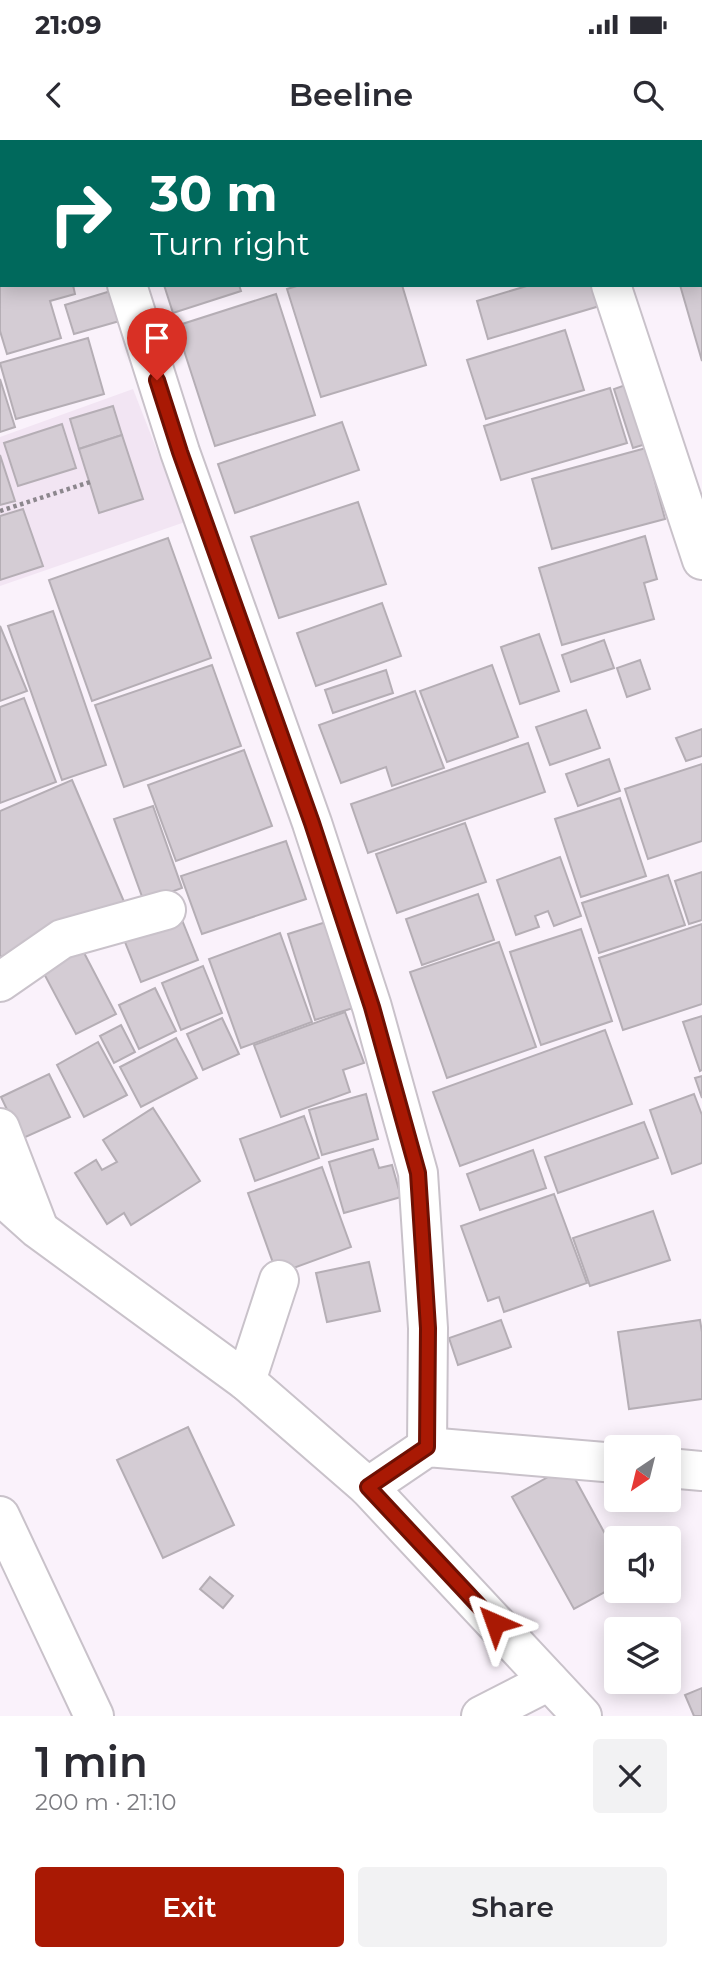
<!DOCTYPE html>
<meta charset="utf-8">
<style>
:root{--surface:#fff;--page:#f2f2f3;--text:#2b2b33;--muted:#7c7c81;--accent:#a91904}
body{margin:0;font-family:Montserrat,sans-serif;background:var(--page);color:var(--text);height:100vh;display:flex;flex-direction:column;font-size:26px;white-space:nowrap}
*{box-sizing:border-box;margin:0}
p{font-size:23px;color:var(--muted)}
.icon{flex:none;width:38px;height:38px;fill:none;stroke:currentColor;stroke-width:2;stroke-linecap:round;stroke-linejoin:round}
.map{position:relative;height:1576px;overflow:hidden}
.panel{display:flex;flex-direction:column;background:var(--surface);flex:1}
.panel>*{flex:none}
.hud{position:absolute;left:0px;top:0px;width:704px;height:147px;box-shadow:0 4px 18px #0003;background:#00695c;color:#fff;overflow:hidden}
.needle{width:46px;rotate:215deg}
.fabs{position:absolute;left:604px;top:1295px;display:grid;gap:14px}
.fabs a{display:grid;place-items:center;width:77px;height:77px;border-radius:7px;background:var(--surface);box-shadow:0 4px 18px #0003;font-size:35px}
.pin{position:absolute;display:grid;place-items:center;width:60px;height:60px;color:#fff;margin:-72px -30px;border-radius:50% 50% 50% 0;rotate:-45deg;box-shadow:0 0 7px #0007}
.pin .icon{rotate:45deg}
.me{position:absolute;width:77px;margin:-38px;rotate:317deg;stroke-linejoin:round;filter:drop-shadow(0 0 5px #0008)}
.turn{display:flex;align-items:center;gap:24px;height:147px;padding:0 35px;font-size:32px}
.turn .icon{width:91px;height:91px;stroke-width:2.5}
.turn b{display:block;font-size:49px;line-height:60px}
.round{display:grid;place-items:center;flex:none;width:74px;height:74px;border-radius:7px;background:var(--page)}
.headline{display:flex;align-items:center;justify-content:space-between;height:119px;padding:0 35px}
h1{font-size:42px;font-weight:600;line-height:52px}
.button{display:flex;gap:14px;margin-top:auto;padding:14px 35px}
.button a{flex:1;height:80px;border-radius:7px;background:var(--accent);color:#fff;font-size:28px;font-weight:600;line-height:80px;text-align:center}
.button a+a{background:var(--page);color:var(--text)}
.status{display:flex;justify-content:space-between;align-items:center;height:49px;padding:0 35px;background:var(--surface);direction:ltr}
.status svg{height:19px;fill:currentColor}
header{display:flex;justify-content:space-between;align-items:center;height:91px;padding:0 35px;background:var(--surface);font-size:32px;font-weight:600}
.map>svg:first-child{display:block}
.built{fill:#f2e5f3}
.building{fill:#d4ccd4;stroke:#b5aeb5;stroke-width:2}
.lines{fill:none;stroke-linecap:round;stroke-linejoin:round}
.minor-casing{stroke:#c9c2ca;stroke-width:42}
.path{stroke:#8c878d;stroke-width:4.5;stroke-dasharray:3.5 3.5;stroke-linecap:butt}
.minor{stroke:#fff;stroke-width:38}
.route-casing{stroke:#6e1003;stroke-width:18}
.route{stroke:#a91904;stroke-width:12}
</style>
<div class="status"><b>21:09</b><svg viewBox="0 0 49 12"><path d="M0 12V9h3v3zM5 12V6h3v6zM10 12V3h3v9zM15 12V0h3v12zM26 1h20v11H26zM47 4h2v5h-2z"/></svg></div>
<header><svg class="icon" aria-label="back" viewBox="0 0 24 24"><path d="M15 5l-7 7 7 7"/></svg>Beeline<svg class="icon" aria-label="search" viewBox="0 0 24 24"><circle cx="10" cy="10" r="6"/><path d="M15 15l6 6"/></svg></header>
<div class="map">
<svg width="702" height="1576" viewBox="0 0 702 1576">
<rect width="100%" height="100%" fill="#faf2fb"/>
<path class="built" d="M 133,249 L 185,382 L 0,446 L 0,297 Z"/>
<g class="building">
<path d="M 0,0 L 68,0 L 68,2 L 2,2 L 2,59 L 0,59 Z"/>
<path d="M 80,0 L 127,0 L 127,2 L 81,2 Z"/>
<rect x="133" y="0" width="46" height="2"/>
<path d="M 453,0 L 548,0 L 549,2 L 454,2 Z"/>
<path d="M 0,129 L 2,129 L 2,145 L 73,145 L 75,154 L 50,161 L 61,198 L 7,214 L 0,191 Z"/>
<path d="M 702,138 L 702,221 L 680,145 L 702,145 Z"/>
<path d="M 164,145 L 239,145 L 241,151 L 173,173 Z"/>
<path d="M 300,145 L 402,145 L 426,225 L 321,257 L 287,149 Z"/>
<path d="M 530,145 L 597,145 L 603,165 L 488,199 L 477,161 Z"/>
<path d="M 114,150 L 123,180 L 74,194 L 65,165 Z"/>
<path d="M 276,154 L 315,275 L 215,306 L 176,186 Z"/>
<path d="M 565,190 L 584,250 L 486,279 L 467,220 Z"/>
<path d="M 88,198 L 104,254 L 16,279 L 0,223 Z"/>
<path d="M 0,239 L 15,287 L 0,292 Z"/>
<path d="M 634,242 L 652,302 L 633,308 L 614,249 Z"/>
<path d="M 610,248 L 627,303 L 501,340 L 484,286 Z"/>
<path d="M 113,266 L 122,295 L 79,309 L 70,279 Z"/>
<path d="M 342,282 L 359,330 L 235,373 L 218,324 Z"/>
<path d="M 62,284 L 76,328 L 18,346 L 4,303 Z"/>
<path d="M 122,295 L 143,359 L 99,373 L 79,309 Z"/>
<path d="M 646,308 L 665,379 L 552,409 L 532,339 Z"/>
<path d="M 0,315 L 15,361 L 0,365 Z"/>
<path d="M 358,362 L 386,444 L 279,478 L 251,397 Z"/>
<path d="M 23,369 L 43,426 L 0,440 L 0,376 Z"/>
<path d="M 645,396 L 657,439 L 644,443 L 654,479 L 562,505 L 539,428 Z"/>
<path d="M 168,398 L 211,518 L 92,561 L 49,440 Z"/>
<path d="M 382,463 L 401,516 L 316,546 L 297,493 Z"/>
<path d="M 53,471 L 106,625 L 62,640 L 8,486 Z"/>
<path d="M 0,486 L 27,551 L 0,561 Z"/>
<path d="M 539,494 L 559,551 L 520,564 L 501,507 Z"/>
<path d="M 604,500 L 614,528 L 571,542 L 562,515 Z"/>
<path d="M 640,520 L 650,549 L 627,557 L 617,528 Z"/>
<path d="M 212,525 L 241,606 L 124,647 L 95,565 Z"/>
<path d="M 492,525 L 518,597 L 447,622 L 420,551 Z"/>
<path d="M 386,530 L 393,553 L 333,573 L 325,550 Z"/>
<path d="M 415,551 L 444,628 L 392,646 L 386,627 L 341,643 L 319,585 Z"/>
<path d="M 24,558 L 56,642 L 0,663 L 0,567 Z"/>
<path d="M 586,570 L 600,608 L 550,625 L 536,587 Z"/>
<path d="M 702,589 L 702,616 L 686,621 L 676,598 Z"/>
<path d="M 528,603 L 545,652 L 368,713 L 351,664 Z"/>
<path d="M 244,610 L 272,686 L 176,721 L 148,645 Z"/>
<path d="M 609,619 L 620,651 L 578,666 L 566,634 Z"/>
<path d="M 702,624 L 702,701 L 648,719 L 625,649 Z"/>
<path d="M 72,640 L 125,764 L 0,817 L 0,671 Z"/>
<path d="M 620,658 L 646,736 L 581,757 L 555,679 Z"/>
<path d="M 153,666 L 182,748 L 144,762 L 114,679 Z"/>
<path d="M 465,683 L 486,742 L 397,773 L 376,714 Z"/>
<path d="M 286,701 L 306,759 L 202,794 L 181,736 Z"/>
<path d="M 560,717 L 581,776 L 554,786 L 548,771 L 535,776 L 539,787 L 516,795 L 497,740 Z"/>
<path d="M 702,732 L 702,780 L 689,784 L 675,741 Z"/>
<path d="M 668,735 L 685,785 L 599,813 L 582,763 Z"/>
<path d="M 478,754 L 494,800 L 422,825 L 406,779 Z"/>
<path d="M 180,775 L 198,820 L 141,842 L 123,797 Z"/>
<path d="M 326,782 L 353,868 L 315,880 L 288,794 Z"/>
<path d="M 702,784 L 702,864 L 623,890 L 599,818 Z"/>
<path d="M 581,789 L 612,881 L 541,905 L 510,812 Z"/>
<path d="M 280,793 L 312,882 L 241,908 L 209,819 Z"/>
<path d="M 499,802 L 536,907 L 447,938 L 410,832 Z"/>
<path d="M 81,807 L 116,874 L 76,894 L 41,828 Z"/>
<path d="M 203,826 L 222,873 L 181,890 L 162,843 Z"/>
<path d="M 155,848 L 176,891 L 139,909 L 119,865 Z"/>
<path d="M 345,872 L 364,923 L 343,930 L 350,952 L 281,977 L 254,905 Z"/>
<path d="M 702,876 L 702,930 L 700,931 L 683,882 Z"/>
<path d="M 222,878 L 239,914 L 203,930 L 187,894 Z"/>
<path d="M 121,885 L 135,912 L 114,923 L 100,896 Z"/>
<path d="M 605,890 L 632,964 L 460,1026 L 433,952 Z"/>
<path d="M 176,898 L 197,938 L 141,967 L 120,927 Z"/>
<path d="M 98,902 L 127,955 L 84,977 L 57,925 Z"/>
<path d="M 49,934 L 70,977 L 21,999 L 1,957 Z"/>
<path d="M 702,936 L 702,958 L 695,938 Z"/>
<path d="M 366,954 L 378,999 L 322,1015 L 309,970 Z"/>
<path d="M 694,954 L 702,975 L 702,1023 L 672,1034 L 650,970 Z"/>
<path d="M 153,968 L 200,1041 L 131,1085 L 124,1073 L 107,1084 L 75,1033 L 96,1020 L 102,1030 L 117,1022 L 103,1000 Z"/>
<path d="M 304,976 L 319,1018 L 255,1041 L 240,999 Z"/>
<path d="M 644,982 L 658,1018 L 558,1053 L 545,1017 Z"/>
<path d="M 373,1009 L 379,1028 L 392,1025 L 401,1057 L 344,1073 L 329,1022 Z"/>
<path d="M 533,1010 L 546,1048 L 480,1070 L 467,1034 Z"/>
<path d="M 322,1027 L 351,1107 L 277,1134 L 248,1053 Z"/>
<path d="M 554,1054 L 587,1143 L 504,1172 L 499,1157 L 488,1161 L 461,1086 Z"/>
<path d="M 653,1071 L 670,1120 L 590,1146 L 573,1098 Z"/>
<path d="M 369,1122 L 380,1171 L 327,1182 L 316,1133 Z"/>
<path d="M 501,1180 L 511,1207 L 458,1225 L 449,1198 Z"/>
<path d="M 700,1180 L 702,1192 L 702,1259 L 629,1269 L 618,1192 Z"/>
<path d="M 188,1287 L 234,1385 L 163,1418 L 117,1320 Z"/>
<path d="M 568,1326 L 616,1414 L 616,1446 L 574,1469 L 512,1357 Z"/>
<path d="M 210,1437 L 233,1456 L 223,1468 L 200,1449 Z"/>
<path d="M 702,1548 L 702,1576 L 694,1576 L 685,1555 Z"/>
</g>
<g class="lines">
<defs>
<g id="minor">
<path d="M 441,0 L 441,2"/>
<path d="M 563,0 L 563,2"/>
<path d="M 356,2 L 362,0"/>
<path d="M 0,108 L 2,107"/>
<path d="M 127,145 L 180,312 L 312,683 L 372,867 L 418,1033 L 428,1188 L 427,1307"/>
<path d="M 611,145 L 702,420"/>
<path d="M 0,842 L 62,799 L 166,770"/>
<path d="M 0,988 L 37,1084"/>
<path d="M 0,1055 L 38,1089 L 246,1241 L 368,1347 L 582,1576"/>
<path d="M 246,1241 L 279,1140"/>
<path d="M 668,1328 L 702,1331"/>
<path d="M 368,1347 L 427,1307 L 616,1323"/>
<path d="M 0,1376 L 94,1576"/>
<path d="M 481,1576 L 549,1541"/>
</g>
</defs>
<use href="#minor" class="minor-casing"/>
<path class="path" d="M 0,371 L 90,342"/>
<use href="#minor" class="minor"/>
</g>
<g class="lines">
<defs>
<path id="route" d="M 157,240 L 180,312 L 312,683 L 372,867 L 418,1033 L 428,1188 L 427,1307 L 368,1347 L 495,1483"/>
</defs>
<use href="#route" class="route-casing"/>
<use href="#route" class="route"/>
</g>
</svg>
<div class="fabs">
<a><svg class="needle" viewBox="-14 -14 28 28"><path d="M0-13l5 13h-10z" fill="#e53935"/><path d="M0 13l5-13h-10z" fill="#7c7c81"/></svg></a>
<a><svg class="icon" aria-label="sound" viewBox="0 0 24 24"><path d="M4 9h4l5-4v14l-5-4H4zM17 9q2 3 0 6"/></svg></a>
<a><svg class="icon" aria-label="layers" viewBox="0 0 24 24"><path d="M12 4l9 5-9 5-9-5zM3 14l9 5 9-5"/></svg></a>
</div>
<div class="pin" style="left:157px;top:240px;background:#d93025"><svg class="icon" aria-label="arrive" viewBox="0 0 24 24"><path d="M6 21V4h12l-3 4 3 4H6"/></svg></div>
<svg class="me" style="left:495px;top:1483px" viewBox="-20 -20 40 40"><path d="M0-17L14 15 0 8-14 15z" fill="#a91904" stroke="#fff" stroke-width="4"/></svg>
<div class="hud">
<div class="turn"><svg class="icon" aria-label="right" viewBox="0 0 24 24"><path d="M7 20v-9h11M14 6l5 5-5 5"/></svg><div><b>30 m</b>Turn right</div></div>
</div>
</div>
<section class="panel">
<div class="headline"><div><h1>1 min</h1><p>200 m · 21:10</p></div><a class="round"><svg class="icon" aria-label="close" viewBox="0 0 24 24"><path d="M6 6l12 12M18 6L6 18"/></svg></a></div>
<div class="button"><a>Exit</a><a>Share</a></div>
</section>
